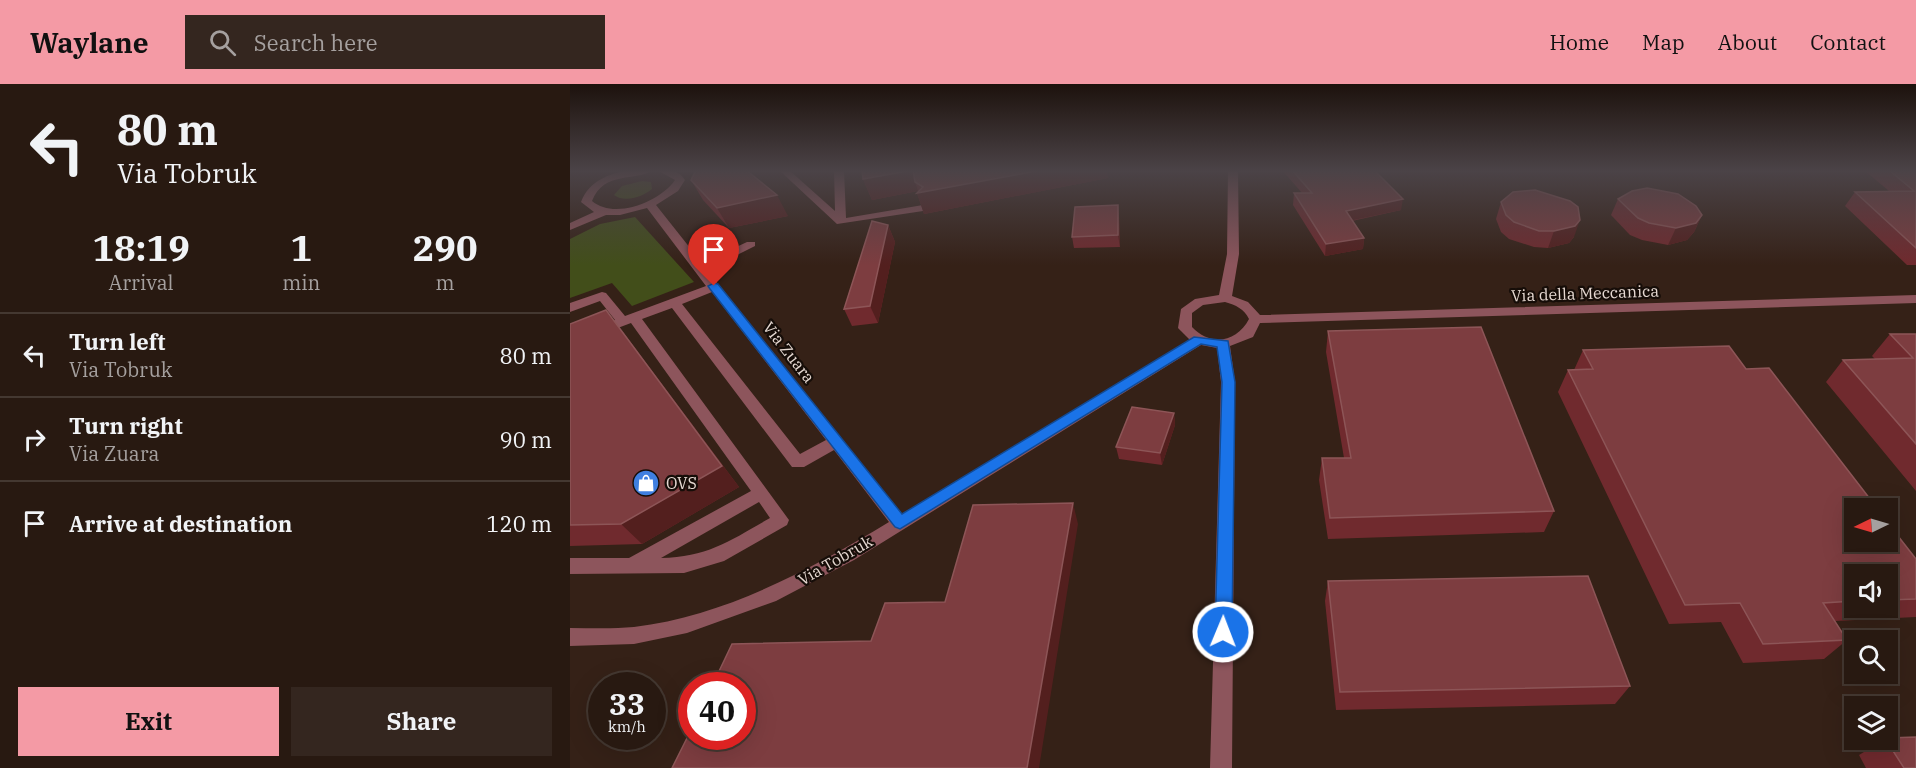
<!DOCTYPE html>
<style>
:root{--surface:#281911;--page:#34261f;--text:#f1f3f6;--muted:#a5a09f;--line:#443831;--accent:#f49aa5}
body{margin:0;font-family:"IBM Plex Serif",serif;background:var(--page);color:var(--text);height:100vh;display:flex;flex-direction:column;font-size:22px;white-space:nowrap}
*{box-sizing:border-box;margin:0}
p{font-size:20px;color:var(--muted)}
.icon{flex:none;width:33px;height:33px;fill:none;stroke:currentColor;stroke-width:2;stroke-linecap:round;stroke-linejoin:round}
.map{position:relative;flex:1;overflow:hidden}
.side{display:flex;flex-direction:column;background:var(--surface);width:570px}
.side>*{flex:none}
.guide{background:#281911;color:var(--text);overflow:hidden}
.needle{width:39px;rotate:265deg}
.fabs{position:absolute;left:1274px;top:414px;display:grid;gap:12px}
.fabs a{display:grid;place-items:center;width:54px;height:54px;border-radius:0px;background:var(--surface);box-shadow:0 6px 24px #0002,0 0 0 2px var(--line);font-size:30px}
.speed{position:absolute;left:18px;top:588px;display:flex;gap:12px;font-size:30px;font-weight:700;text-align:center}
.speed>*{display:grid;place-content:center;width:78px;height:78px;border-radius:50%;background:var(--surface);box-shadow:0 6px 24px #0002,0 0 0 2px var(--line);line-height:1}
.speed small{font-size:15px;font-weight:400}
.speed .limit{border:9px solid #d22;background:#fff;color:#111}
.pin{position:absolute;display:grid;place-items:center;width:51px;height:51px;color:#fff;margin:-62px -26px;border-radius:50% 50% 50% 0;rotate:-45deg;box-shadow:0 0 6px #0007}
.pin .icon{rotate:45deg}
.me{position:absolute;width:66px;margin:-33px;rotate:1deg;stroke-linejoin:round;filter:drop-shadow(0 0 4px #0008)}
.turn{display:flex;align-items:center;gap:21px;height:126px;padding:0 18px;font-size:27px}
.turn .icon{width:78px;height:78px;stroke-width:2.5}
.turn b{display:block;font-size:42px;line-height:51px}
.eta{display:flex;justify-content:space-evenly;align-items:center;height:102px;text-align:center}
.eta b{font-size:36px;font-weight:700;line-height:42px}
.action{display:flex;gap:12px;margin-top:auto;padding:12px 18px}
.action a{flex:1;height:69px;border-radius:0px;background:var(--accent);color:#111;font-size:24px;font-weight:700;line-height:69px;text-align:center}
.action a+a{background:var(--page);color:var(--text)}
ul{padding:0;list-style:none}
li{display:flex;align-items:center;gap:18px;height:84px;padding:0 18px;border-top:2px solid var(--line)}
li div{flex:1}
li b{display:block;font-size:22px}
li em{font-style:normal}
header{display:flex;align-items:center;gap:36px;box-sizing:border-box;height:84px;padding:0 30px;background:var(--accent);color:#111}
header strong{font-size:28px}
nav{display:flex;gap:33px;margin-inline-start:auto;font-size:21px}
.search{width:420px;height:54px;background:var(--page);display:flex;align-items:center;gap:15px;box-sizing:border-box;padding:0 21px;border-radius:0px;color:var(--muted);font-size:22px}
main{display:flex;flex:1;min-height:0}
.map>svg:first-child{display:block}
.green{fill:#424e1a}
.lines{fill:none;stroke-linecap:round;stroke-linejoin:round}
.minor{fill:#8d555c;fill-rule:evenodd}
.wall{fill:#702a2e;fill-rule:evenodd}
.shaded-wall{fill:#531f1e}
.building{fill:#7d3d40;stroke:#8d5557;stroke-width:1.5}
.route{fill:#1a73e8;stroke:#114b97;stroke-width:1.5}
.labels{text-anchor:middle;stroke-width:4.5;stroke-linejoin:round;paint-order:stroke}
.street-label{font-size:16px;fill:#e6d9d2;stroke:#160d08}
.poi-label{font-size:16px;fill:#e6d9d2;stroke:#160d08;text-anchor:start}
</style>
<header>
<strong>Waylane</strong>
<div class="search"><svg class="icon" aria-label="search" viewBox="0 0 24 24"><circle cx="10" cy="10" r="6"/><path d="M15 15l6 6"/></svg>Search here</div>
<nav><a>Home</a><a>Map</a><a>About</a><a>Contact</a></nav>
</header>
<main>
<section class="side">
<div class="guide">
<div class="turn"><svg class="icon" aria-label="left" viewBox="0 0 24 24"><path d="M17 20v-9H6M10 6l-5 5 5 5"/></svg><div><b>80 m</b>Via Tobruk</div></div>
</div>
<div class="eta">
<div><b>18:19</b><p>Arrival</p></div>
<div><b>1</b><p>min</p></div>
<div><b>290</b><p>m</p></div>
</div>
<ul>
<li><svg class="icon" aria-label="left" viewBox="0 0 24 24"><path d="M17 20v-9H6M10 6l-5 5 5 5"/></svg><div><b>Turn left</b><p>Via Tobruk</p></div><em>80 m</em></li>
<li><svg class="icon" aria-label="right" viewBox="0 0 24 24"><path d="M7 20v-9h11M14 6l5 5-5 5"/></svg><div><b>Turn right</b><p>Via Zuara</p></div><em>90 m</em></li>
<li><svg class="icon" aria-label="arrive" viewBox="0 0 24 24"><path d="M6 21V4h12l-3 4 3 4H6"/></svg><div><b>Arrive at destination</b></div><em>120 m</em></li>
</ul>
<div class="action"><a>Exit</a><a>Share</a></div>
</section>
<div class="map">
<svg width="1346" height="684" viewBox="0 0 1346 684">
<rect width="100%" height="100%" fill="#352117"/>
<g class="green">
<path d="M 72,97 L 81,98 L 82,105 C 72,113 55,119 44,111 L 52,102 Z"/>
<path d="M 65,133 L 124,198 L 62,222 L 42,199 L 0,214 L 0,155 L 30,140 Z"/>
</g>
<g class="lines">
<g class="minor">
<path d="M 59,86 L 83,86 C 66,98 34,86 22,117 C 44,136 90,118 105,96 L 87,86 C 99,86 108,85 115,96 L 108,107 L 86,121 L 132,179 L 177,158 L 185,158 L 185,162 L 137,186 L 332,430 L 620,256 L 608,244 L 611,225 L 625,215 L 649,211 L 657,170 L 658,86 L 668,86 L 669,170 L 662,212 L 678,218 L 690,231 L 1346,211 L 1346,219 L 690,239 L 683,253 L 660,262 L 665,298 L 662,684 L 640,684 L 651,298 L 647,264 L 631,261 L 284,476 L 206,517 L 117,549 L 64,560 L 0,562 L 0,544 C 21,544 43,545 64,543 C 156,532 241,485 319,438 L 264,366 L 234,383 L 222,383 L 102,224 L 72,235 L 219,436 L 217,441 L 154,477 L 114,489 L 0,490 L 0,474 L 59,474 L 181,407 L 61,239 L 0,262 L 0,253 L 45,236 L 30,217 L 0,228 L 0,219 L 32,208 L 36,209 L 55,232 L 136,202 L 77,124 L 50,131 L 36,131 L 0,146 L 0,139 L 24,128 L 11,118 C 19,97 38,90 59,86 ZM 142,208 L 256,356 L 230,370 L 112,220 ZM 655,218 C 666,221 674,225 679,235 C 667,258 641,263 622,243 L 622,229 L 633,221 ZM 189,418 L 200,434 C 161,456 138,473 91,474 Z"/>
<path d="M 209,86 L 219,86 L 265,127 L 264,86 L 274,86 L 276,134 L 353,121 L 358,124 L 353,127 L 267,140 Z"/>
</g>
</g>
<g class="wall">
<path d="M 292,86 L 536,86 L 538,94 L 354,130 L 347,109 L 348,107 L 302,116 L 293,95 Z"/>
<path d="M 712,86 L 804,86 L 831,126 L 782,137 L 794,154 L 793,165 L 755,172 L 723,121 L 724,109 L 732,109 Z"/>
<path d="M 1294,86 L 1346,86 L 1346,181 L 1337,181 L 1275,122 L 1285,108 L 1319,107 Z"/>
<path d="M 121,96 L 218,132 L 159,144 L 133,116 Z"/>
<path d="M 1048,115 L 1132,131 L 1124,148 L 1117,156 L 1098,161 L 1072,156 L 1060,151 L 1041,131 Z"/>
<path d="M 931,118 L 1004,153 L 999,159 L 978,164 L 964,163 L 939,155 L 931,148 L 926,135 Z"/>
<path d="M 549,132 L 550,163 L 504,164 L 502,153 Z"/>
<path d="M 318,141 L 325,158 L 308,239 L 282,242 L 274,225 Z"/>
<path d="M 0,240 L 53,248 L 169,403 L 72,460 L 0,462 Z"/>
<path d="M 758,247 L 984,427 L 974,448 L 758,455 L 749,396 L 752,374 L 774,374 L 756,268 Z"/>
<path d="M 1320,250 L 1346,250 L 1346,407 L 1256,298 L 1273,276 L 1305,275 L 1302,272 Z"/>
<path d="M 1013,266 L 1176,285 L 1346,475 L 1346,533 L 1265,537 L 1277,556 L 1254,575 L 1173,579 L 1151,538 L 1099,540 L 988,308 L 998,286 L 1004,286 ZM 1284,490 L 1317,490 L 1317,524 L 1284,524 Z"/>
<path d="M 604,329 L 605,341 L 592,381 L 549,375 L 546,363 Z"/>
<path d="M 758,497 L 1060,602 L 1045,620 L 766,626 L 755,517 Z"/>
<path d="M 1314,656 L 1317,656 L 1346,684 L 1296,684 L 1289,671 Z"/>
</g>
<g class="shaded-wall">
<path d="M 343,86 L 345,98 L 348,107 L 302,116 L 293,95 Z"/>
<path d="M 472,86 L 536,86 L 538,94 L 354,130 L 347,109 Z"/>
<path d="M 207,111 L 218,132 L 159,144 L 147,124 Z"/>
<path d="M 833,115 L 831,126 L 774,138 L 776,127 Z"/>
<path d="M 548,121 L 549,132 L 550,163 L 548,151 Z"/>
<path d="M 1132,131 L 1124,148 L 1117,156 L 1098,161 L 1106,144 Z"/>
<path d="M 1010,136 L 1004,153 L 999,159 L 978,164 L 984,147 Z"/>
<path d="M 318,141 L 325,158 L 308,239 L 300,222 Z"/>
<path d="M 794,154 L 793,165 L 755,172 L 756,160 Z"/>
<path d="M 36,226 L 169,403 L 72,460 L 51,440 Z"/>
<path d="M 604,329 L 605,341 L 592,381 L 590,369 Z"/>
<path d="M 503,419 L 508,440 L 469,684 L 457,684 Z"/>
</g>
<g class="building">
<path d="M 126,86 L 176,86 L 207,111 L 147,124 L 121,96 Z"/>
<path d="M 292,86 L 472,86 L 347,109 L 353,103 L 345,98 L 343,86 L 293,95 Z"/>
<path d="M 722,86 L 804,86 L 833,115 L 776,127 L 794,154 L 756,160 L 724,109 L 742,109 Z"/>
<path d="M 1319,86 L 1346,86 L 1346,164 L 1285,108 L 1344,107 Z"/>
<path d="M 1077,104 L 1108,110 L 1126,122 L 1132,131 L 1126,139 L 1106,144 L 1079,139 L 1068,134 L 1048,115 L 1062,107 Z"/>
<path d="M 965,106 L 1000,117 L 1008,123 L 1010,136 L 1005,142 L 984,147 L 969,147 L 944,138 L 936,131 L 931,118 L 943,108 Z"/>
<path d="M 548,121 L 548,151 L 502,153 L 505,123 Z"/>
<path d="M 302,137 L 318,141 L 300,222 L 274,225 Z"/>
<path d="M 36,226 L 152,382 L 51,440 L 0,441 L 0,240 Z"/>
<path d="M 911,243 L 984,427 L 760,434 L 752,374 L 781,374 L 758,247 Z"/>
<path d="M 1320,250 L 1346,250 L 1346,360 L 1273,276 L 1343,274 Z"/>
<path d="M 1159,262 L 1176,285 L 1199,284 L 1307,424 L 1284,424 L 1284,458 L 1317,458 L 1317,438 L 1346,475 L 1346,515 L 1317,516 L 1317,490 L 1284,490 L 1284,517 L 1253,519 L 1277,556 L 1193,560 L 1170,519 L 1115,521 L 998,286 L 1023,285 L 1013,266 Z"/>
<path d="M 562,323 L 604,329 L 590,369 L 546,363 Z"/>
<path d="M 503,419 L 457,684 L 102,684 L 122,644 L 122,652 L 172,652 L 172,602 L 142,602 L 162,560 L 301,557 L 315,519 L 375,518 L 403,421 Z"/>
<path d="M 1018,492 L 1060,602 L 770,608 L 758,497 Z"/>
<path d="M 1346,653 L 1346,684 L 1334,684 L 1316,656 L 1317,654 Z"/>
</g>
<linearGradient id="sky" x2="0" y2="1"><stop stop-color="#1d120d"/><stop offset="0.48" stop-color="#4b4347"/><stop offset="1" stop-color="#4b4347" stop-opacity="0"/></linearGradient>
<rect width="1346" height="181" fill="url(#sky)"/>
<path class="route" d="M 144,199 L 148,200 L 332,430 L 624,253 L 658,257 L 665,298 L 662,548 L 659,553 L 653,556 L 647,553 L 645,548 L 652,298 L 647,263 L 631,260 L 330,445 L 325,443 L 140,205 L 138,202 Z"/>
<defs>
<symbol id="shop-disc" viewBox="-11 -11 22 22"><circle r="9.5" fill="#3f7fe0" stroke="#160d08"/><path d="M-5-2.5h2.3a2.7 3.5 0 0 1 5.4 0H5L5.5 6h-11ZM-1.5-2.5h3a1.5 2.3 0 0 0-3 0Z" fill="#fff"/></symbol>
</defs>
<g fill-rule="evenodd">
<use href="#shop-disc" x="61" y="384" width="30" height="30"/>
</g>
<g class="labels">
<g class="street-label">
<text transform="translate(1015 209) rotate(-2)" y="6">Via della Meccanica</text>
<text transform="translate(219 268) rotate(52)" y="6">Via Zuara</text>
<text transform="translate(265 476) rotate(-30)" y="6">Via Tobruk</text>
</g>
<g class="poi-label">
<text x="96" y="405">OVS</text>
</g>
</g>
</svg>
<div class="fabs">
<a><svg class="needle" viewBox="-14 -14 28 28"><path d="M0-13l5 13h-10z" fill="#e53935"/><path d="M0 13l5-13h-10z" fill="#a5a09f"/></svg></a>
<a><svg class="icon" aria-label="sound" viewBox="0 0 24 24"><path d="M4 9h4l5-4v14l-5-4H4zM17 9q2 3 0 6"/></svg></a>
<a><svg class="icon" aria-label="search" viewBox="0 0 24 24"><circle cx="10" cy="10" r="6"/><path d="M15 15l6 6"/></svg></a>
<a><svg class="icon" aria-label="layers" viewBox="0 0 24 24"><path d="M12 4l9 5-9 5-9-5zM3 14l9 5 9-5"/></svg></a>
</div>
<div class="speed"><div>33<small>km/h</small></div><div class="limit">40</div></div>
<div class="pin" style="left:144px;top:202px;background:#d93025"><svg class="icon" aria-label="arrive" viewBox="0 0 24 24"><path d="M6 21V4h12l-3 4 3 4H6"/></svg></div>
<svg class="me" style="left:653px;top:548px" viewBox="-20 -20 40 40"><circle r="17" fill="#1a73e8" stroke="#fff" stroke-width="3"/><path d="M0-11L8 9 0 5-8 9z" fill="#fff"/></svg>
</div>
</main>
